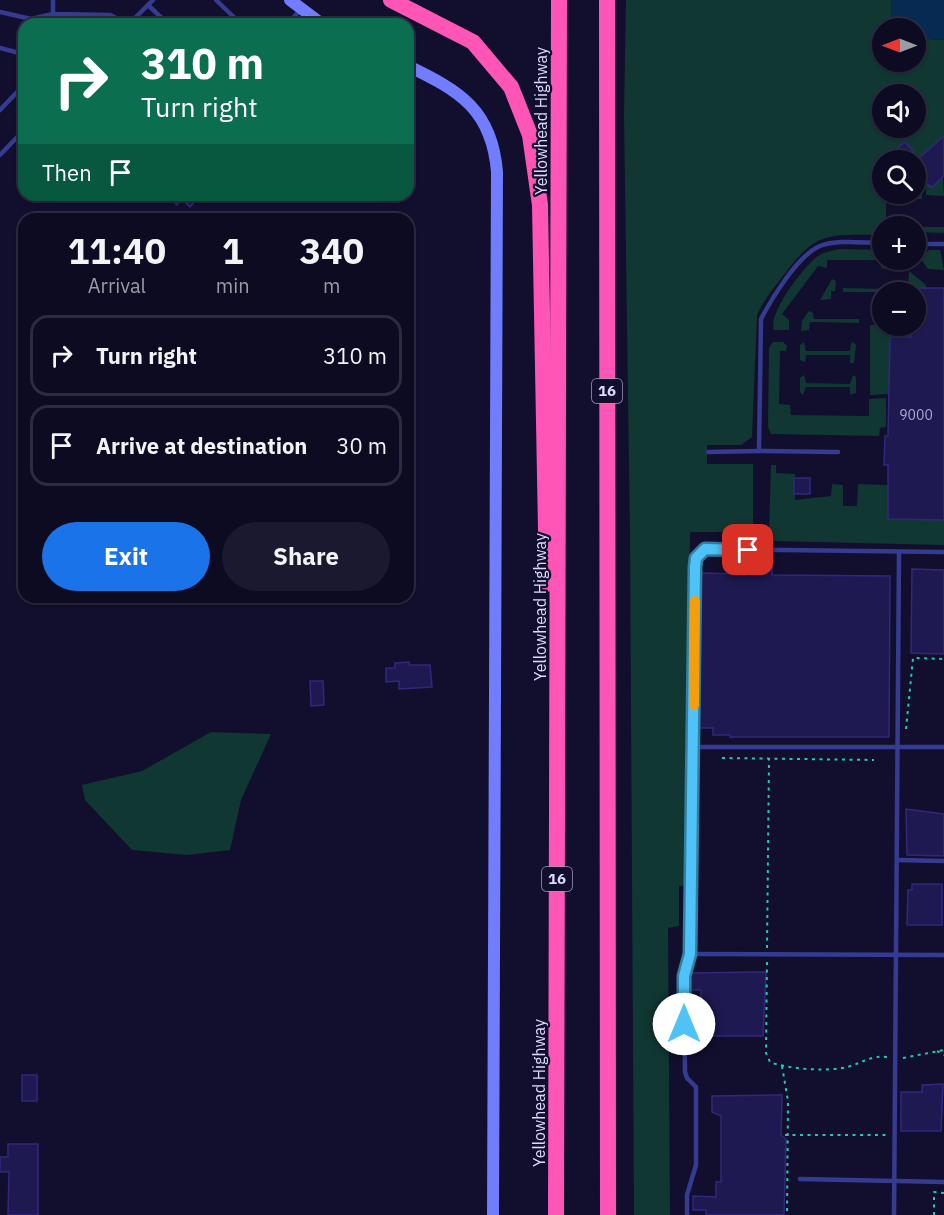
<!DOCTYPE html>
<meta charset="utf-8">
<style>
:root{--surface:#0d0b22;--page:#1b192f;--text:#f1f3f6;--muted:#9a9ba5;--line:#2d2b40;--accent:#1a73e8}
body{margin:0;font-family:"IBM Plex Sans",sans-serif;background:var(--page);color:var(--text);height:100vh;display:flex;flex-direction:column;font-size:22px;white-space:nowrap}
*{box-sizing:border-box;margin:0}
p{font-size:20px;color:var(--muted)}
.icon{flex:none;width:33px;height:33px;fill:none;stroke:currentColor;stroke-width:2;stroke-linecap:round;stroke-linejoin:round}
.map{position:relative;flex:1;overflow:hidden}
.details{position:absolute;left:18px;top:213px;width:396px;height:390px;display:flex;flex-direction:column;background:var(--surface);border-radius:18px;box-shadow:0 2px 4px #0004,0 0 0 2px var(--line)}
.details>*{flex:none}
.top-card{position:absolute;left:18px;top:18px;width:396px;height:183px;border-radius:18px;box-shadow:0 2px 4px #0004,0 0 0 2px var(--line);background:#0b6e4f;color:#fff;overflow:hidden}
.needle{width:39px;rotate:270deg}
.controls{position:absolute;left:872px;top:18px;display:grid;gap:12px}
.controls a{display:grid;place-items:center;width:54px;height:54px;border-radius:50%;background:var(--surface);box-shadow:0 2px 4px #0004,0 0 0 2px var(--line);font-size:30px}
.pin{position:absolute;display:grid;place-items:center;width:51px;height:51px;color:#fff;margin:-26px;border-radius:12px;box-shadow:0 3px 9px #0006}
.me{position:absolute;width:66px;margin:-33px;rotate:0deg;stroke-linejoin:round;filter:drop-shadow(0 0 4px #0008)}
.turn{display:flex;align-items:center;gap:21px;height:126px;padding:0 24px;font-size:27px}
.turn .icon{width:78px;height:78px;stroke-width:2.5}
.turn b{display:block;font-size:42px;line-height:51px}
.then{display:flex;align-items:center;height:57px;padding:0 24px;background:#0003;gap:12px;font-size:22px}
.eta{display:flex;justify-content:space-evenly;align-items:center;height:102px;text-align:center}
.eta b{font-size:36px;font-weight:700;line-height:42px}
.button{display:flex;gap:12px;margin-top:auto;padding:12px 24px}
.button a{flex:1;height:69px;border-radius:36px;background:var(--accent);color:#fff;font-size:24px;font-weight:700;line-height:69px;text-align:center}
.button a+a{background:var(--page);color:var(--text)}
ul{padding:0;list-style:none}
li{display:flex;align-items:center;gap:18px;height:81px;margin:0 12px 9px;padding:0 12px;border:3px solid var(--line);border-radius:18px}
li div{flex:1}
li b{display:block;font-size:22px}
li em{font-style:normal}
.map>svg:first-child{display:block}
.green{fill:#113732;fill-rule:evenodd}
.water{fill:#072a53}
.building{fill:#1e1950;stroke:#31287e;stroke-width:1.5}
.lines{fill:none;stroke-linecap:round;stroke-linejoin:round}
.path{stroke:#24c9af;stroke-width:2;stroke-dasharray:3 4.5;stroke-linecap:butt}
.lane{stroke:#353b90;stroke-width:4.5}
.secondary{stroke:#717cff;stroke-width:12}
.highway{stroke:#ff55b7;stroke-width:16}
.route-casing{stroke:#337fa1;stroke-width:15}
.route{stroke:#4fc3f7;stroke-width:10}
.slow{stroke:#f59e0b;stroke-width:10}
.labels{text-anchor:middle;stroke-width:4.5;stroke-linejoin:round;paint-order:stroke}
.number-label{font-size:14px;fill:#acaad3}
.shield{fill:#110f2d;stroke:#9e9dc0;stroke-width:1.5}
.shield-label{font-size:15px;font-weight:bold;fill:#dbdaff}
.street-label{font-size:16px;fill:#dbdaff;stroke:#110f2d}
</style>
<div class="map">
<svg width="944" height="1215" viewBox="0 0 944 1215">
<rect width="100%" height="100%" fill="#110f2d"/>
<g class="green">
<path d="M 626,0 L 891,0 L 891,22 L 897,28 L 882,28 L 882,62 L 915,62 L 915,38 L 944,40 L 944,136 L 919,158 L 905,142 L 882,160 L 882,194 L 915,194 L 922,185 L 922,199 L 886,199 L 886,226 L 882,226 L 882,235 C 828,235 817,230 783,276 C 773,289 764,300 757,315 L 752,437 L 741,445 L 707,445 L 707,464 L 753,464 L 753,532 L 690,532 L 685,886 L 679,886 L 679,926 L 668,928 L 670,1215 L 634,1215 L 630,535 L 624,114 ZM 882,94 L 915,94 L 915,128 L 882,128 Z"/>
<path d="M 943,177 L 944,196 L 926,195 L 926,184 L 927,185 Z"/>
<path d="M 915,227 L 944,227 L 944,233 L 915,232 Z"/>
<path d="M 840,249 L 882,250 L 885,269 L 881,268 L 880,260 L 827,260 L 827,268 L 818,266 L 782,314 L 789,320 L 789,330 L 774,330 C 767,314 804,266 818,256 C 825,252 832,250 840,249 Z"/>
<path d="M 940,250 L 944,270 L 928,269 L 922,261 L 924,254 L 929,250 Z"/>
<path d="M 909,271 L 926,285 L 926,288 L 919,288 L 918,328 L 911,328 L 911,326 L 915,326 L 915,292 L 908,292 Z"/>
<path d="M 832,279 L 836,281 L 835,291 L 831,291 L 831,299 L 820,300 Z"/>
<path d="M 843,288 L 885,289 L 885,292 L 843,292 Z"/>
<path d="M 809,311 L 813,313 L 814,319 L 859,319 L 859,323 L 810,322 L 809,330 L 801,331 L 802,321 Z"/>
<path d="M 870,325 L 890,326 L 889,394 L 870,395 Z"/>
<path d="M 773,342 L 783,342 L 787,346 L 786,351 L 780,351 L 779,404 L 790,405 L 791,415 L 869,416 L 869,399 L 886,398 L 886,427 L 880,428 L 879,436 L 771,434 L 768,427 L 769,348 Z"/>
<path d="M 853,342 L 856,345 L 854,363 L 850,363 L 850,355 L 806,355 L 805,362 L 800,360 L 800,345 L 804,342 L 806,351 L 850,351 L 851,344 Z"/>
<path d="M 804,375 L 806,383 L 850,384 L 853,375 L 856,377 L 856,393 L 850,395 L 850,387 L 806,387 L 803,395 L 800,392 L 800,378 Z"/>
<path d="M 771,465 L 776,465 L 776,473 L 795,474 L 795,500 L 831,496 L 832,484 L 843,485 L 843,506 L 857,506 L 858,484 L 888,485 L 888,519 L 944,520 L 944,545 L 774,541 L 769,535 Z"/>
<path d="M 211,732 L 271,734 L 241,800 L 230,850 L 187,855 L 132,850 L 85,800 L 82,785 L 142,771 Z"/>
</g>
<path class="water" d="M 891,0 L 944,0 L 944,40 L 915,38 L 915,28 L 897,28 L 891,22 Z"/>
<g class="building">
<path d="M 944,136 L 944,176 L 932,187 L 925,183 L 915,191 L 916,160 L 883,160 L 905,142 L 919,158 Z"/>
<path d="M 166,195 L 201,195 L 190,207 L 182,199 L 177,205 Z"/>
<path d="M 919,288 L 944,288 L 944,520 L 888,519 L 888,465 L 884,465 L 885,436 L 888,436 L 890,337 L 911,337 L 911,328 L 918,328 Z"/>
<rect x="794" y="478" width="16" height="16"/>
<path d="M 745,554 L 773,554 L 772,575 L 890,576 L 889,737 L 730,737 L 730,735 L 713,735 L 713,728 L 699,728 L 700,573 L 745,574 Z"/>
<path d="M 912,569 L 944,570 L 944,654 L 911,653 Z"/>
<path d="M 409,662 L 409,665 L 430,665 L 432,687 L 399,689 L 399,681 L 386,682 L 386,668 L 395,668 L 395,663 Z"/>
<path d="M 310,681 L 323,681 L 324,705 L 311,706 Z"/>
<path d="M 906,809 L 944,814 L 944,856 L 907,855 Z"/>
<path d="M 912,884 L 942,884 L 942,925 L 907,925 L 908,890 L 912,890 Z"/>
<path d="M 755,972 L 766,972 L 763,1036 L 701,1036 L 701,990 L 691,990 L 691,973 Z"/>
<rect x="22" y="1075" width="15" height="26"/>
<path d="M 943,1084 L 941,1131 L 901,1131 L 901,1092 L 922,1092 L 922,1085 Z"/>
<path d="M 772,1095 L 782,1095 L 781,1135 L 786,1139 L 784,1215 L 706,1215 L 706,1210 L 693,1210 L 693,1196 L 716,1197 L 716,1182 L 721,1182 L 721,1116 L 712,1112 L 712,1096 Z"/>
<path d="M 8,1144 L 38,1144 L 38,1215 L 8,1215 L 9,1172 L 0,1172 L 0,1157 L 8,1157 Z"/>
</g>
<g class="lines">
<g class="path">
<path d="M 906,729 L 913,658 L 944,659"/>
<path d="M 722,758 L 874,760"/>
<path d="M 767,948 L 769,759"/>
<path d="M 767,962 L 766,1053 L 770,1062 C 786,1069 830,1072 847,1067 C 863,1063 870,1055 888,1057"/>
<path d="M 937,1051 L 944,1055"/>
<path d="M 903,1058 L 944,1050"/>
<path d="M 782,1066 L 788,1101 L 787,1215"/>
<path d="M 785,1135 L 887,1135"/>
<path d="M 934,1215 L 934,1192 L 944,1193"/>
</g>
<g class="lane">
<path d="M 53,0 L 53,14 L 110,15 L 129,24"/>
<path d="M 153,0 L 148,5 L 168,24"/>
<path d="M 216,0 L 241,24"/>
<path d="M 0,12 L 31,19 L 53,14 L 53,24"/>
<path d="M 129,24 L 148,5"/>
<path d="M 288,24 L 300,10"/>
<path d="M 0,48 L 23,54 L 24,49"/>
<path d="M 0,110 L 19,90 L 24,89"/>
<path d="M 0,155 L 24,130"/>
<path d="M 915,244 L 944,244"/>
<path d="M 708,452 L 759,451"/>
<path d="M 838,452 L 759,451 L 761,319 C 772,298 798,255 820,246 C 838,239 863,243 882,243"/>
<path d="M 693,747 L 944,747"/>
<path d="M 897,860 L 944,861"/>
<path d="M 690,954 L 944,955"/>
<path d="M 800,1179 L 944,1182"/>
<path d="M 687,1215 L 687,1195 L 696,1165 L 696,1087 L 687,1078 L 685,1072 L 684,976 L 690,954 L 696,558 L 705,549 L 944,552"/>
<path d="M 894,1215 L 899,552"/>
</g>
<g class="secondary">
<path d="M 290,0 L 322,24"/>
<path d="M 408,66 C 460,91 492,110 497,172 L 493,1215"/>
</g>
<g class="highway">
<path d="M 391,0 L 473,42 L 511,87 L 530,135 L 540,205 L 547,584"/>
<path d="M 607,0 L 608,1215"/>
<path d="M 556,1215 L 559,0"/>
</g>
</g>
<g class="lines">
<defs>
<path id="route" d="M 684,1024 L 684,976 L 690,954 L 695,567 L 696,558 L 705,549 L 748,550"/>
</defs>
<use href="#route" class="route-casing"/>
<use href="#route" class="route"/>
<path class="slow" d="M 694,705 L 695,601"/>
</g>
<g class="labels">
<g class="number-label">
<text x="916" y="420">9000</text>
</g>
<g class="shield">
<rect x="592" y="379" width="30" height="24" rx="4.5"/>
<rect x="542" y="867" width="30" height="24" rx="4.5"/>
</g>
<g class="shield-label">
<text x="607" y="396">16</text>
<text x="557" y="884">16</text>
</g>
<g class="street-label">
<text transform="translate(541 121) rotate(-90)" y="6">Yellowhead Highway</text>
<text transform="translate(540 607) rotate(-90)" y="6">Yellowhead Highway</text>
<text transform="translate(539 1093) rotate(-90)" y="6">Yellowhead Highway</text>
</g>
</g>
</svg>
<div class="controls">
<a><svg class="needle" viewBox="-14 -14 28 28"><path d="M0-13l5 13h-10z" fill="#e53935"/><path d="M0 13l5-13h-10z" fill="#9a9ba5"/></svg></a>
<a><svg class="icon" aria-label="sound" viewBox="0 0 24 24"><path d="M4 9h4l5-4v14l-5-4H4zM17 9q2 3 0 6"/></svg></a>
<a><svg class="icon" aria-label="search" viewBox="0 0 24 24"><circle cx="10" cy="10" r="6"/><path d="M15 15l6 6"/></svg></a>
<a>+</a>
<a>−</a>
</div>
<div class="pin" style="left:748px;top:550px;background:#d93025"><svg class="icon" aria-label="arrive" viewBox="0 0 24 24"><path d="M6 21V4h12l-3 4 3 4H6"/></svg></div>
<svg class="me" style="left:684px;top:1024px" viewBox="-20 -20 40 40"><circle r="19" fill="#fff"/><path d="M0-13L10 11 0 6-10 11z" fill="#4fc3f7"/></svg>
<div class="top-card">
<div class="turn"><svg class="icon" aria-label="right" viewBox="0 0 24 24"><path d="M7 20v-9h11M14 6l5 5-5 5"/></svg><div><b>310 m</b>Turn right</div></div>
<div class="then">Then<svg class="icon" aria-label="arrive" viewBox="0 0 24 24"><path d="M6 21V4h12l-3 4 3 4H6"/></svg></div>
</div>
<section class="details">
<div class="eta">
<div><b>11:40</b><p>Arrival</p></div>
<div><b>1</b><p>min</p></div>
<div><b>340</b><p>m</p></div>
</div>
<ul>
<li><svg class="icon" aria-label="right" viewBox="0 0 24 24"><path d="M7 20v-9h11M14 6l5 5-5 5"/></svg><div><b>Turn right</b></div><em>310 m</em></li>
<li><svg class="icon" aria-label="arrive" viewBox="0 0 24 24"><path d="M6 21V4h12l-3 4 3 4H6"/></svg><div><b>Arrive at destination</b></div><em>30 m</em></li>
</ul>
<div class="button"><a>Exit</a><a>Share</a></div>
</section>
</div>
